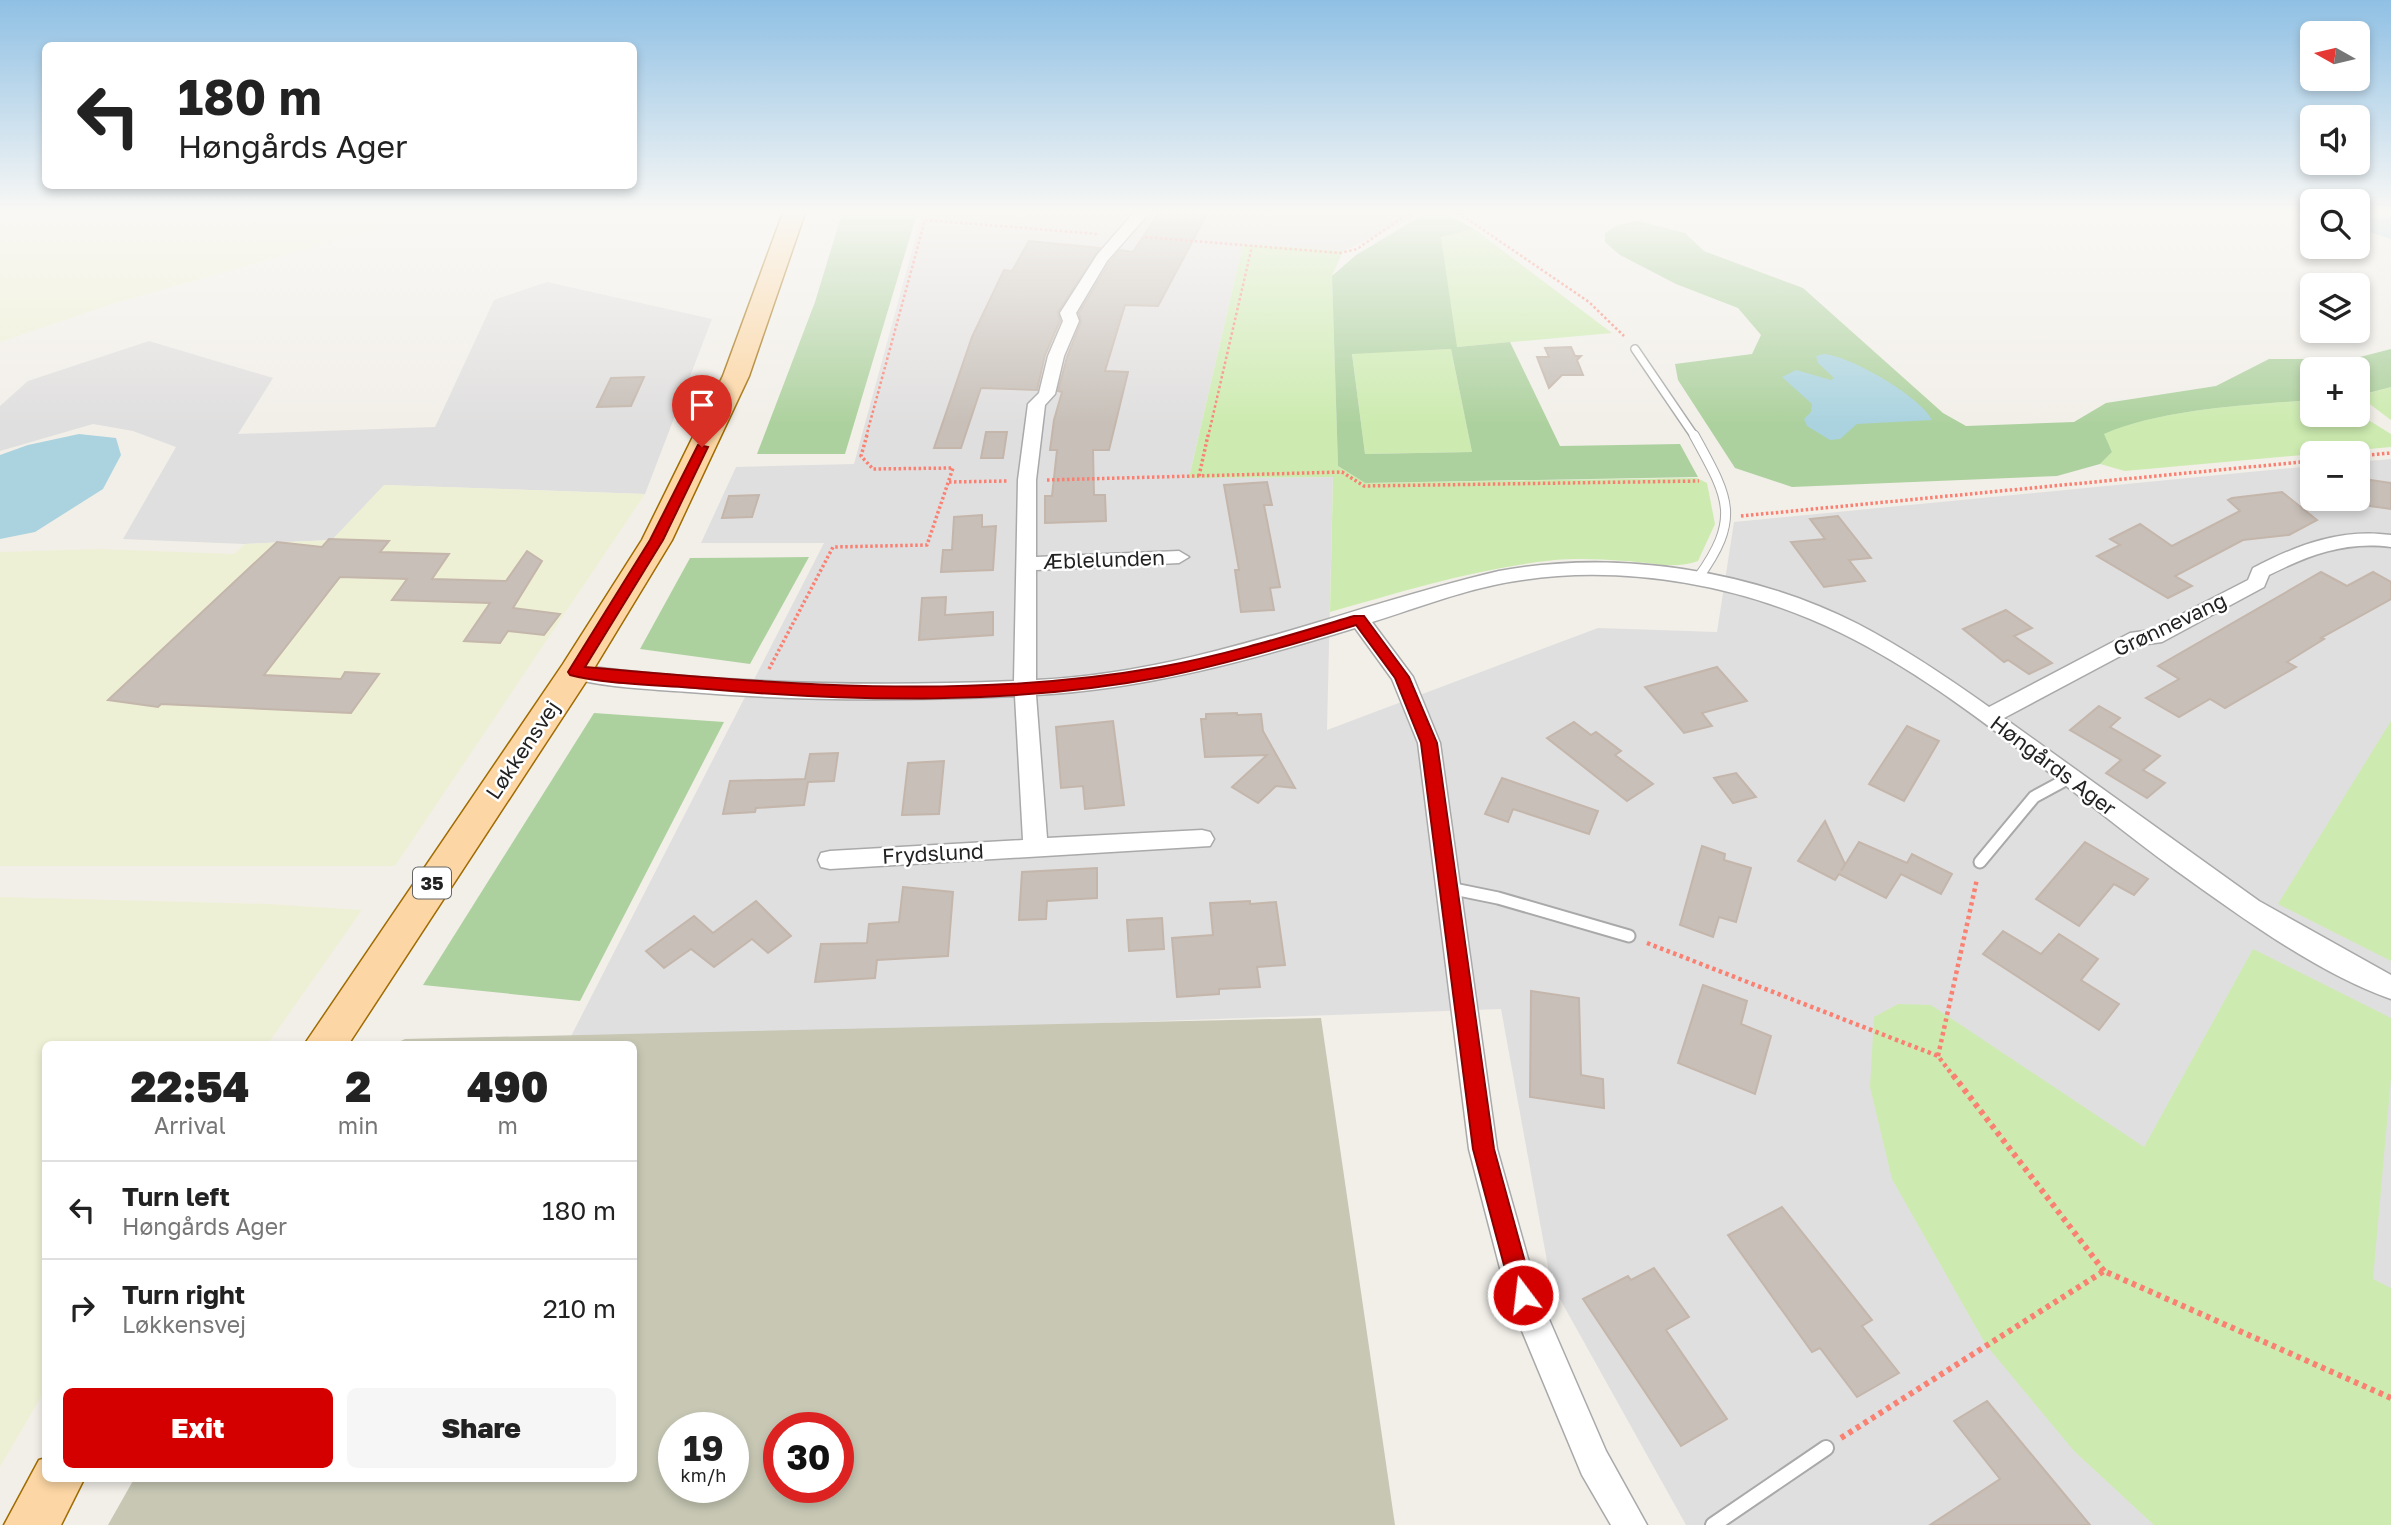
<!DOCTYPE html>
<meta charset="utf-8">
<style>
:root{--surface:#fff;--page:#f6f6f6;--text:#222;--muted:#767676;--line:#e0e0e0;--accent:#d40000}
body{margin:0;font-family:"Golos Text",sans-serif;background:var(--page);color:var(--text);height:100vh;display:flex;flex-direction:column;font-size:26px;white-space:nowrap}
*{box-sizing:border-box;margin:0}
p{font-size:23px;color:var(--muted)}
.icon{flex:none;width:38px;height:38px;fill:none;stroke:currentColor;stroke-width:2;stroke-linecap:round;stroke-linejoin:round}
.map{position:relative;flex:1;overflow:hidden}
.drawer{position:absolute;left:42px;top:1041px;width:595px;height:441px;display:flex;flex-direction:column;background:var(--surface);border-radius:10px;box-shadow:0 4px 10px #0003}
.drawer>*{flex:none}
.top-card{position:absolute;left:42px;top:42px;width:595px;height:147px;border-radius:10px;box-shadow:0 4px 10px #0003;background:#fff;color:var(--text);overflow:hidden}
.needle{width:46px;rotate:278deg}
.tools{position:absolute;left:2300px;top:21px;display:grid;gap:14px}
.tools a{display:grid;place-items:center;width:70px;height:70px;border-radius:10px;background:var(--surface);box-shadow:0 4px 10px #0003;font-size:35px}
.speed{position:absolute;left:658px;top:1412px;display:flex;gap:14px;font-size:35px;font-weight:700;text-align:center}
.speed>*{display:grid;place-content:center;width:91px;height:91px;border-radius:50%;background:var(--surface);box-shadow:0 4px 10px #0003;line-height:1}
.speed small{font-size:18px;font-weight:400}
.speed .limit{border:10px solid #d22;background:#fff;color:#111}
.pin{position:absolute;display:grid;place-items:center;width:60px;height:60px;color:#fff;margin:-72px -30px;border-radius:50% 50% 50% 0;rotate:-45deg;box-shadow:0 0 7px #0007}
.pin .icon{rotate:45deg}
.me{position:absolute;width:77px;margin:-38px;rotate:345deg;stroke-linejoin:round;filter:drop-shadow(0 0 5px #0008)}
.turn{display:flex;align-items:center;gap:24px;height:147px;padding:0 21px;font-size:32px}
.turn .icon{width:91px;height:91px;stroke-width:2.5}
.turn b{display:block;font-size:49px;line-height:60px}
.eta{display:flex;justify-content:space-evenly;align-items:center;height:119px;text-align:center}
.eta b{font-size:42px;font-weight:800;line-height:49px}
.cta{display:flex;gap:14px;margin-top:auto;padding:14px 21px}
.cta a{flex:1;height:80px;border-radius:10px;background:var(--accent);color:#fff;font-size:28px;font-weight:800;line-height:80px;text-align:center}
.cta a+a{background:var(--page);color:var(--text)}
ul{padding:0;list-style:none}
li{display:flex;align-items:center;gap:21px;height:98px;padding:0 21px;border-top:2px solid var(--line)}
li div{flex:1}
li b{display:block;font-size:26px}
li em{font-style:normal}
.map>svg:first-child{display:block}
.residential{fill:#e0dfdf}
.construction{fill:#c7c7b4;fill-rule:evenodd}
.farmland{fill:#eef0d5}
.grass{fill:#cdebb0}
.forest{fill:#add19e;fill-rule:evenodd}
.water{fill:#aad3df}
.building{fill:#c7bfb8;stroke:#c4b6ab;stroke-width:2}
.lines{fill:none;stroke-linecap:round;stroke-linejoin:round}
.lane-far3-casing{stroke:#a9a9a9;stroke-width:10}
.lane-far2-casing{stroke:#a9a9a9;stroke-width:11}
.lane-far1-casing{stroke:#a9a9a9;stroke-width:15}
.lane-casing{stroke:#a9a9a9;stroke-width:18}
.street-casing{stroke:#a9a9a9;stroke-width:3}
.primary-casing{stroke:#a06b00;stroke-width:3}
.path-far3{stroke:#fa8072;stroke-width:2.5;stroke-dasharray:2.5 2.5;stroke-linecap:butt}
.path-far2{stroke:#fa8072;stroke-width:3.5;stroke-dasharray:2.5 2.5;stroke-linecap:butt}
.path-far1{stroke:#fa8072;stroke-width:4.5;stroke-dasharray:3.5 3.5;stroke-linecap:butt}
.path{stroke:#fa8072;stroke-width:6;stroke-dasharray:4.5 4.5;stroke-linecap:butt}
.lane-far3{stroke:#fff;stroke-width:7}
.lane-far2{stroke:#fff;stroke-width:9}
.lane-far1{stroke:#fff;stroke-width:11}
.lane{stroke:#fff;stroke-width:14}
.street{fill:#fff;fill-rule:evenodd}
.primary{fill:#fcd6a4;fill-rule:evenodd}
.route{fill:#d40000;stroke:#8a0000;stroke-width:2}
.labels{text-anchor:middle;stroke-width:5;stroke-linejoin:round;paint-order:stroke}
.shield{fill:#fff;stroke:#646464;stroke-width:2}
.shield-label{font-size:19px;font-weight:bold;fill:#222}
.street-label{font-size:21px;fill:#222;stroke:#fff}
</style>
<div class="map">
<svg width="2391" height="1525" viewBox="0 0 2391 1525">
<rect width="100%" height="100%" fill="#f2efe9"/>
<g class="residential">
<path d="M 923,210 L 1430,210 L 1343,251 L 1243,244 L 1189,478 L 1333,477 L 1327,730 L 1598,628 L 1717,632 L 1734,522 L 2312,466 L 2312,499 L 2357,499 L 2357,462 L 2391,459 L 2391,1525 L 1686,1525 L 1551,1283 L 1501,1009 L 568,1042 L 824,543 L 701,543 L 736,467 L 854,464 Z"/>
<path d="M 547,282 L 712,319 L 645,494 L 385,485 L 332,540 L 245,544 L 123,539 L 176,447 L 133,431 L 93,424 L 0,451 L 0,406 L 28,381 L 149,341 L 273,378 L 238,434 L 435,427 L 494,300 Z"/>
</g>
<path class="construction" d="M 1321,1018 L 1395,1525 L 108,1525 L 134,1479 L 634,1479 L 634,1045 L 392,1045 L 405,1039 ZM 733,1428 L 733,1488 L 674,1488 L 674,1428 ZM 779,1428 L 838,1428 L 838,1488 L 779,1488 Z"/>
<g class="farmland">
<path d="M 316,210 L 447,210 L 115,303 L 0,342 L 0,215 L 221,215 Z"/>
<path d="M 384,485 L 645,494 L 395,866 L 0,866 L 0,552 L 99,549 L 234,554 L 245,544 L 332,540 Z"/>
<path d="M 0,897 L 269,904 L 362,910 L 267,1045 L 46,1045 L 45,1390 L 0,1467 Z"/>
</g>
<g class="grass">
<path d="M 1474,229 L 1612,333 L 1456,347 L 1441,237 Z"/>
<path d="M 1243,244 L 1343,251 L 1332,276 L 1338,466 L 1365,483 L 1697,478 L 1707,483 L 1715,524 L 1698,561 C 1674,570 1650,562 1624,561 C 1602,559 1577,558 1555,560 C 1478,568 1404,591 1330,612 L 1333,477 L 1189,478 Z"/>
<path d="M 1451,349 L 1472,452 L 1365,454 L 1352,353 Z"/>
<path d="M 2391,387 L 2391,420 L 2359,396 Z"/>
<path d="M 2312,400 L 2312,415 L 2357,413 L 2391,434 L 2391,447 L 2125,471 L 2100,464 L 2112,452 L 2103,434 C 2161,409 2249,405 2312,400 Z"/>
<path d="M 2391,721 L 2391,961 L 2278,904 Z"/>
<path d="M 2253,949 L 2391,1018 L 2391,1078 L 2373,1279 L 2391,1288 L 2391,1525 L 2154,1525 L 2074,1451 L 1986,1345 L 1892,1179 L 1870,1087 L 1874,1017 L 1898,1004 L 1931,1005 L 2144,1147 Z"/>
</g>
<g class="forest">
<path d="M 843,210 L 918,210 L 845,454 L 757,454 L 815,302 Z"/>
<path d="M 1431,210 L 1440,210 L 1474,229 L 1441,237 L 1457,347 L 1510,342 L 1560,446 L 1680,444 L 1698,477 L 1365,483 L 1338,466 L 1332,276 L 1356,255 ZM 1451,349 L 1472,452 L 1365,454 L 1352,354 Z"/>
<path d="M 1638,221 L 1685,233 L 1704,251 L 1803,288 L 1943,413 L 1966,426 L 2074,422 L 2106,403 L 2216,386 L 2269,359 L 2352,359 L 2391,349 L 2391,387 L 2357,396 L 2357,369 L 2312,369 L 2312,400 C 2249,405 2161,409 2104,434 L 2112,452 L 2100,464 L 2057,476 L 1792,487 L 1735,468 L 1678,380 L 1675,364 L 1752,354 L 1761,335 L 1738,308 L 1676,284 L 1620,255 L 1605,242 L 1605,233 L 1618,225 Z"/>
<path d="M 809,557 L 750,664 L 640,649 L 690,558 Z"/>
<path d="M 594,713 L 724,722 L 580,1001 L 423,985 Z"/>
</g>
<g class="water">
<path d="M 2357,210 L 2391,210 L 2391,239 L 2369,232 L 2357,220 Z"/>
<path d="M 1824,354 C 1850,356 1920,396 1932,420 L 1857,424 L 1840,439 L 1830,440 L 1807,426 L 1804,419 L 1811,412 L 1812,404 L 1782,377 L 1796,370 L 1831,380 L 1834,378 L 1818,363 L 1816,356 Z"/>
<path d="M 79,434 L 116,438 L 121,455 L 103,489 L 35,532 L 0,539 L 0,455 L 28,445 Z"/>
</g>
<g class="building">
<path d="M 1161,210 L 1209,210 L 1158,306 L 1125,305 L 1105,371 L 1128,372 L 1109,450 L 1093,450 L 1094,495 L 1105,495 L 1106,521 L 1045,523 L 1045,496 L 1052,496 L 1057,450 L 1050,450 L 1054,420 L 1062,392 L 1058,391 L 1067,357 L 1081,322 L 1079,313 L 1109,263 L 1120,250 L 1133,252 Z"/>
<path d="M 1029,241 L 1100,248 L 1058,312 L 1060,321 L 1045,355 L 1037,390 L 981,388 L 961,448 L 934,448 L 972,337 L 1004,270 L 1012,271 Z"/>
<path d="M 1571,347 L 1575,356 L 1581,356 L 1577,360 L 1583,375 L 1562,375 L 1549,388 L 1537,357 L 1549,357 L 1545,348 Z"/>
<path d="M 644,377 L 631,406 L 597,407 L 611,378 Z"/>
<path d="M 986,432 L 1007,432 L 1003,458 L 981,458 Z"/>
<path d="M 2357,478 L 2391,483 L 2391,509 L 2370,506 Z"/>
<path d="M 1267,482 L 1272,505 L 1264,505 L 1280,587 L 1270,588 L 1274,610 L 1241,612 L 1235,570 L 1239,570 L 1224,485 Z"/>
<path d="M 2282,492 L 2317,520 L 2289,535 L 2243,540 L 2175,576 L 2192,586 L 2168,598 L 2097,556 L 2120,545 L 2110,539 L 2140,524 L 2172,546 L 2240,511 L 2228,500 L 2232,498 Z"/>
<path d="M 759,495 L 752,517 L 722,518 L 729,496 Z"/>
<path d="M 982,515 L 982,527 L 996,526 L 993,570 L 941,572 L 943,550 L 952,550 L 954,517 Z"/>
<path d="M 1838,516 L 1871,558 L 1849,560 L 1865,581 L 1824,587 L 1791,542 L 1825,539 L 1810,519 Z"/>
<path d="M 329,539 L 389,541 L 380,552 L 449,554 L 432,579 L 506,581 L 527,551 L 542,561 L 513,608 L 560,614 L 544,635 L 508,631 L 500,643 L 464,641 L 490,603 L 392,600 L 407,579 L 340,577 L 264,675 L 341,679 L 345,672 L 379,674 L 351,713 L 161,704 L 158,707 L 108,700 L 277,542 L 322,547 Z"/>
<path d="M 2321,572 L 2347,586 L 2373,572 L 2391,582 L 2391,599 L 2321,638 L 2324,639 L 2287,662 L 2296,667 L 2225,708 L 2210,699 L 2179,717 L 2146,698 L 2179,679 L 2158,666 Z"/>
<path d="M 946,597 L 945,615 L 993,612 L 993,635 L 919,640 L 922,598 Z"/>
<path d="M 2006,610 L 2032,628 L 2014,636 L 2052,663 L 2029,674 L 2008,660 L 2004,662 L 1963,629 Z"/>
<path d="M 1717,667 L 1747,701 L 1702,713 L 1712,726 L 1684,733 L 1645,687 Z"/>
<path d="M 2099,706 L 2120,718 L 2110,727 L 2160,756 L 2143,770 L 2165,783 L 2147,798 L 2106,773 L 2121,760 L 2070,730 Z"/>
<path d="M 1237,713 L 1237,715 L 1261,714 L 1263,731 L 1295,788 L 1276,786 L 1258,803 L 1232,787 L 1267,755 L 1205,757 L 1201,719 L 1206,719 L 1206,714 Z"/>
<path d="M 1113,721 L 1124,805 L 1085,809 L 1083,786 L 1061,788 L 1056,727 Z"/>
<path d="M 1574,722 L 1591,735 L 1596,732 L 1621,751 L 1615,755 L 1653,784 L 1627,801 L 1547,738 Z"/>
<path d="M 1907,726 L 1939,741 L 1904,801 L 1869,784 Z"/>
<path d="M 838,753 L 834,781 L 808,782 L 804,805 L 756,808 L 755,812 L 723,814 L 730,781 L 805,779 L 810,754 Z"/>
<path d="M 944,761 L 939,814 L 902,815 L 908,763 Z"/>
<path d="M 1736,773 L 1756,797 L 1733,803 L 1714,778 Z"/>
<path d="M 1502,778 L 1598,811 L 1589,834 L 1513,809 L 1508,822 L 1485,814 Z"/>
<path d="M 1825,821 L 1845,864 L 1841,871 L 1859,842 L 1907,863 L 1912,854 L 1952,874 L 1941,894 L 1901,874 L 1886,898 L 1839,874 L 1835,880 L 1798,861 Z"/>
<path d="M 2085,842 L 2148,879 L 2134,895 L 2114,884 L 2079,926 L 2036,899 Z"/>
<path d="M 1702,846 L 1725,854 L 1724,860 L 1751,868 L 1736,922 L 1719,917 L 1713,937 L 1680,925 Z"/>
<path d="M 1097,868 L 1097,898 L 1047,901 L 1046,919 L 1019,920 L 1022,872 Z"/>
<path d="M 903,887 L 953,892 L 948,956 L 877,960 L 875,978 L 815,982 L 821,944 L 867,943 L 869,924 L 899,922 Z"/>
<path d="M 756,901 L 791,936 L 768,953 L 752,939 L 714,967 L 691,949 L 664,968 L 646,951 L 694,916 L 713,933 Z"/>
<path d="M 1250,901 L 1250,904 L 1276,902 L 1285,965 L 1257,967 L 1260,987 L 1219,989 L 1219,994 L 1177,997 L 1172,938 L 1213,935 L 1210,903 Z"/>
<path d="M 1162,918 L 1164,949 L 1129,951 L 1127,920 Z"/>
<path d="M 2003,931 L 2041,954 L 2059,934 L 2098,959 L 2081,980 L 2119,1004 L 2099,1030 L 1983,954 Z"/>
<path d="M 1703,985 L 1747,1001 L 1741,1024 L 1771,1036 L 1755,1094 L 1678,1063 Z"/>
<path d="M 1531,991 L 1579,998 L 1581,1075 L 1603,1079 L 1604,1108 L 1530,1097 Z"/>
<path d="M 1782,1207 L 1872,1320 L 1862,1326 L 1899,1373 L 1857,1397 L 1820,1348 L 1812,1352 L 1728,1235 Z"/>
<path d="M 1654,1268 L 1689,1317 L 1666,1330 L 1727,1419 L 1681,1446 L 1583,1299 L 1628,1276 L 1631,1280 Z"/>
<path d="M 1987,1401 L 2090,1525 L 1930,1525 L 2000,1479 L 1954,1421 Z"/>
</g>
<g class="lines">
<defs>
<path id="lane-far3" d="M 1635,349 L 1695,437"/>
<path id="lane-far2" d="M 1694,435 C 1728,497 1742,517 1698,578"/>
<g id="lane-far1">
<path d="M 1980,862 L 2034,797 L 2069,778"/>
<path d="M 1449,888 L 1498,898 L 1629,936"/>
</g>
<path id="lane" d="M 1713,1525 L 1826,1448"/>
<path id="street" d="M 1136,210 L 1152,210 L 1107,261 L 1076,313 L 1079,321 L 1064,356 L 1055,394 L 1045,405 L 1036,480 L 1036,557 L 1179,551 L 1189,557 L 1179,563 L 1036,570 L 1036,680 C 1201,672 1341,608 1499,571 C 1616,549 1752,570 1858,624 C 1904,648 1947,677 1989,707 L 2130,633 L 2151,630 L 2248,580 L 2253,568 C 2297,545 2341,528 2391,535 L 2391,547 C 2345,541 2309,555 2269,575 L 2264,587 L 2162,642 L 2141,645 L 2004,718 L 2259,901 L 2391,975 L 2391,999 C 2318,974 2237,914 2174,869 C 2068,792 1958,690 1841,633 C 1746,586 1627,564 1522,580 C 1470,587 1421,607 1372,622 L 1413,677 L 1440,743 L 1497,1149 L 1538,1294 L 1606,1451 L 1647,1525 L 1611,1525 L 1582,1475 L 1507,1295 L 1469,1149 L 1418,743 L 1392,679 L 1355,628 C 1251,660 1146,689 1036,695 L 1047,838 L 1202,830 L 1210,832 L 1214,839 L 1210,846 L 830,869 L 821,867 L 818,860 L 821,853 L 830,851 L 1023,840 L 1015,696 C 906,701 798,701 689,692 C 650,689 606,688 567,677 L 564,672 L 567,667 L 575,665 C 721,684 867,687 1014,681 L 1018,480 L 1028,404 L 1039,393 L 1048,356 L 1063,321 L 1060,313 L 1097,255 Z"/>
<g id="primary">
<path d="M 784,210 L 806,210 L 749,376 L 672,540 L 587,680 L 348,1045 L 304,1045 L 563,664 L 642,540 L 723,376 Z"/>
<path d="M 46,1458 L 46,1479 L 84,1479 L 61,1525 L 4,1525 L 39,1460 Z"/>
</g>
</defs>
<use href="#lane-far3" class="lane-far3-casing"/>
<use href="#lane-far2" class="lane-far2-casing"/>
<use href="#lane-far1" class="lane-far1-casing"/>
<use href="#lane" class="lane-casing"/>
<use href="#street" class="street-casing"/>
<use href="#primary" class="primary-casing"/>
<g class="path-far3">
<path d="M 1454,210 L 1589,302 L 1624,336"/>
<path d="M 1145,237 L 1340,253 L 1357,249 L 1413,210"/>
<path d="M 866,437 L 925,220 L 1098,234"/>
<path d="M 1208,437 L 1252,246"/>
</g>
<g class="path-far2">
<path d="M 2357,456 L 2391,453"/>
<path d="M 1199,476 L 1208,435"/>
<path d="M 1047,480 L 1342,472 L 1364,486 L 1699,481"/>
<path d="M 949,482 L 1007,481"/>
<path d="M 1741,516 L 2312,461"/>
<path d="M 769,669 L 833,547 L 927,545 L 953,468 L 873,469 L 861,456 L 867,435"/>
</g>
<g class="path-far1">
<path d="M 1647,943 L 1938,1056 L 1954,1077"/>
<path d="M 1938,1056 L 1977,879"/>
</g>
<g class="path">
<path d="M 1953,1075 L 2104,1271"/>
<path d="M 1841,1438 L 2104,1271 L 2391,1398"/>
</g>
<use href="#lane-far3" class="lane-far3"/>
<use href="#lane-far2" class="lane-far2"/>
<use href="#lane-far1" class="lane-far1"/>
<use href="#lane" class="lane"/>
<use href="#street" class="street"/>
<use href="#primary" class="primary"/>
</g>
<linearGradient id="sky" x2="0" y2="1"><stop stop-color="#8fc0e4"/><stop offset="0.5" stop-color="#f9f8f5"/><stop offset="1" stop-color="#f9f8f5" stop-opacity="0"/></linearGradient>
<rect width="2391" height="424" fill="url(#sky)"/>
<path class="route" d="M 698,445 L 708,447 L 663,540 L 585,667 C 777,684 969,701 1160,667 C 1226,655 1290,635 1354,616 L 1364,616 L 1409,677 L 1437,743 L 1494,1149 L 1534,1295 L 1531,1303 L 1523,1306 L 1515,1303 L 1512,1295 L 1473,1149 L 1421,743 L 1395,678 L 1356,625 C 1292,645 1228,664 1162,677 C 1013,705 857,702 707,689 C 668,685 606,685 570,675 L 568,672 L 650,540 Z"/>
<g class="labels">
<rect class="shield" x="413" y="867.5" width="38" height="31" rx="5"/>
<g class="shield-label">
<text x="432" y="890">35</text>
</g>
<g class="street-label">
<text transform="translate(1104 560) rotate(-2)" y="7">Æblelunden</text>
<text transform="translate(2170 625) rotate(-25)" y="7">Grønnevang</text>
<text transform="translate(523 750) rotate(-56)" y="7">Løkkensvej</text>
<text transform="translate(2053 766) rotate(37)" y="7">Høngårds Ager</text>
<text transform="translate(933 854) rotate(-3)" y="7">Frydslund</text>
</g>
</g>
</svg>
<div class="tools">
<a><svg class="needle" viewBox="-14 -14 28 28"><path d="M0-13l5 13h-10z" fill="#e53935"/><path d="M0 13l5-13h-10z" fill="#767676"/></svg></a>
<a><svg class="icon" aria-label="sound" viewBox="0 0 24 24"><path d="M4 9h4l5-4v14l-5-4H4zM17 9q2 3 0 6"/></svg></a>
<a><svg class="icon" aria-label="search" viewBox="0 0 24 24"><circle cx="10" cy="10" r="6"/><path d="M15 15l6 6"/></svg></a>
<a><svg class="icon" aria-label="layers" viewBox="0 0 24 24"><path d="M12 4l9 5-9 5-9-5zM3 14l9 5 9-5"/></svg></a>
<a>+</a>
<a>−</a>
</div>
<div class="speed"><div>19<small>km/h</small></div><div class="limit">30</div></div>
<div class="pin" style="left:702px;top:447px;background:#d93025"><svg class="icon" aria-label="arrive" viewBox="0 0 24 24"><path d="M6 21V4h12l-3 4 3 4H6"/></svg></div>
<svg class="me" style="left:1523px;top:1295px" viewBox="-20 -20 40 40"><circle r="17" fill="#d40000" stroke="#fff" stroke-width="3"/><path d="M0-11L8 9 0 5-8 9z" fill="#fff"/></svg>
<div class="top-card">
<div class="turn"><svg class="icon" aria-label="left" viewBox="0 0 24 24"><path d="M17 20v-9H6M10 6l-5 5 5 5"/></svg><div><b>180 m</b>Høngårds Ager</div></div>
</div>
<section class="drawer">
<div class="eta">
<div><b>22:54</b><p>Arrival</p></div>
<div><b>2</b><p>min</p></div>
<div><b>490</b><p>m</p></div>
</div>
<ul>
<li><svg class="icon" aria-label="left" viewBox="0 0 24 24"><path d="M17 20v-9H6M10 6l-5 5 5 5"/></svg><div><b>Turn left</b><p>Høngårds Ager</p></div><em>180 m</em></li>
<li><svg class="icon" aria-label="right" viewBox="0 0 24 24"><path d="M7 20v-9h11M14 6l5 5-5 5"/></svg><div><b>Turn right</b><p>Løkkensvej</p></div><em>210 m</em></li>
</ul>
<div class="cta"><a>Exit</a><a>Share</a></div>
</section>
</div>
